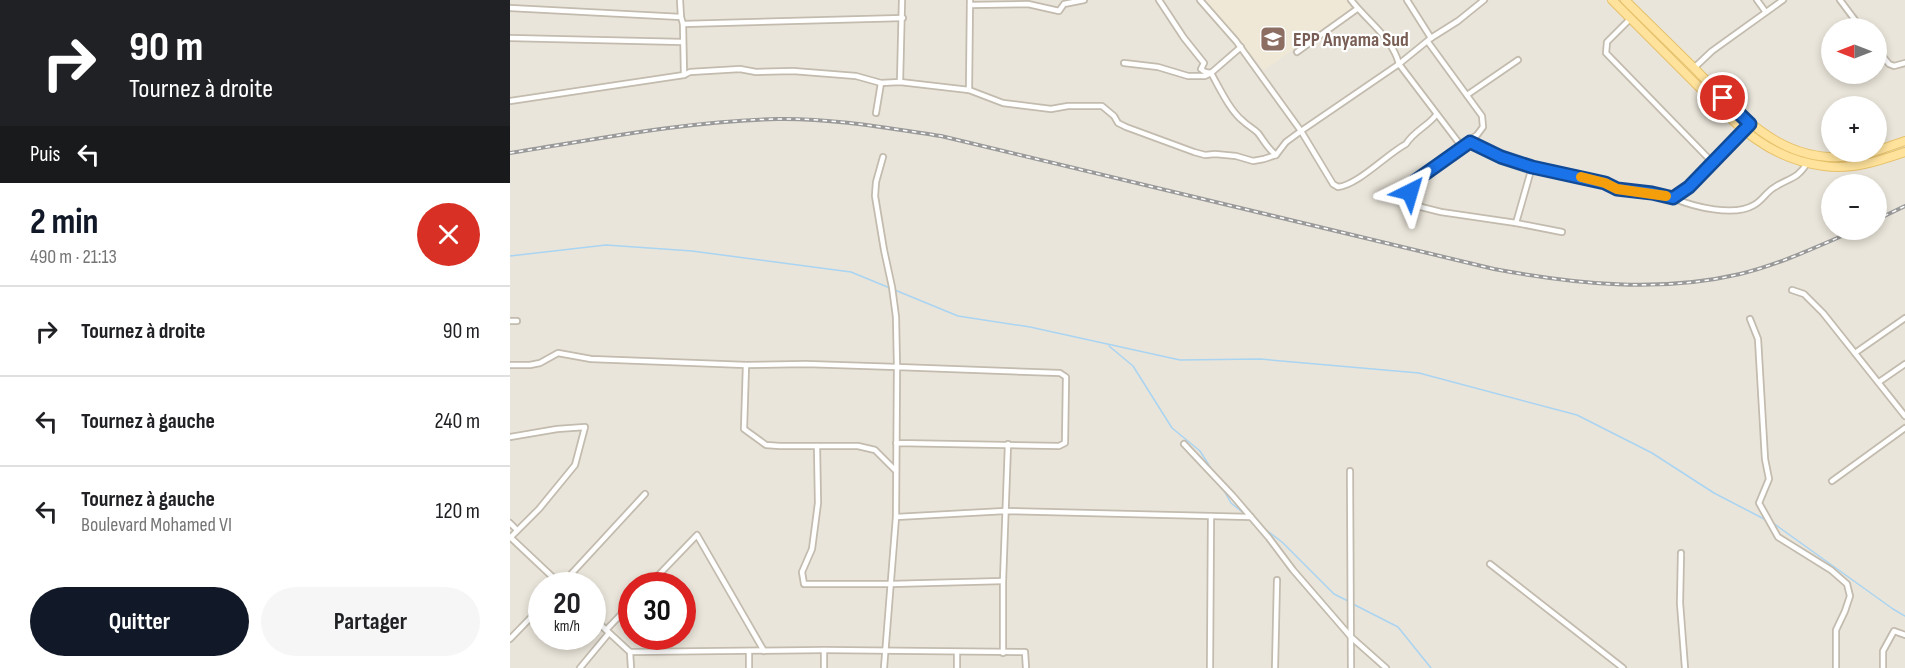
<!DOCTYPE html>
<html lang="fr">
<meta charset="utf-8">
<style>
:root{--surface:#fff;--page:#f6f6f6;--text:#202124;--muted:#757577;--line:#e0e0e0;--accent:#111827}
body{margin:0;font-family:"Sofia Sans Condensed",sans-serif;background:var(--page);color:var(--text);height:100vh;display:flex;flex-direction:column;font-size:22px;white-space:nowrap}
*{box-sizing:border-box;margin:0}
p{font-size:20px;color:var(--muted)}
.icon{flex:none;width:33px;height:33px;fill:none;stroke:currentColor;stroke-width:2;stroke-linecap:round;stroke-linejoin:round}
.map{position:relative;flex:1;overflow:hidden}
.details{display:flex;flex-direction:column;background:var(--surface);width:510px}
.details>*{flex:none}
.top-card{background:#202124;color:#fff;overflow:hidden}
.needle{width:39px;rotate:270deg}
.controls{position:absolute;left:1311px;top:18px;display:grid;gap:12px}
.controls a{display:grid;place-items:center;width:66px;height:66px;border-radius:50%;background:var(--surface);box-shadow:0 3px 9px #0003;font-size:30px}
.speed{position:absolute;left:18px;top:572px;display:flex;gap:12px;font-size:30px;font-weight:700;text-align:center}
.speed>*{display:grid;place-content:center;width:78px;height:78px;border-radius:50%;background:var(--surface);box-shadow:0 3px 9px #0003;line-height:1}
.speed small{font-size:15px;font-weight:400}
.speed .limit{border:9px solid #d22;background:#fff;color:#111}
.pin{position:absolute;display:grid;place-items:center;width:51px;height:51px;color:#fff;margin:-26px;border:3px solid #fff;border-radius:50%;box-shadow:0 2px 6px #0007}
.me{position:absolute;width:66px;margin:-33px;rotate:40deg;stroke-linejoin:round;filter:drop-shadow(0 0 4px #0008)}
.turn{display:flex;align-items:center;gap:21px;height:126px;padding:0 30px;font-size:27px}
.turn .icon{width:78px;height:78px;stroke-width:2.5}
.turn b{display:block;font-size:42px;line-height:51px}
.then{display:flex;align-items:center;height:57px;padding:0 30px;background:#0003;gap:12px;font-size:22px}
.round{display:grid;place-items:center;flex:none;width:63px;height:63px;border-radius:32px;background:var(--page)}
.overview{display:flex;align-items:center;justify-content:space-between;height:102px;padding:0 30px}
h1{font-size:36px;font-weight:700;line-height:45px;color:var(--accent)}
.primary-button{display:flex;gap:12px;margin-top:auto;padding:12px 30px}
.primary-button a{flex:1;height:69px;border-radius:36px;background:var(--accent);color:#fff;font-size:24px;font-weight:700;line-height:69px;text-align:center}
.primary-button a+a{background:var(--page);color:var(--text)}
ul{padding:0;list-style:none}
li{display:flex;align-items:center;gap:18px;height:90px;padding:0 30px;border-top:2px solid var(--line)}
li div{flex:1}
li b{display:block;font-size:22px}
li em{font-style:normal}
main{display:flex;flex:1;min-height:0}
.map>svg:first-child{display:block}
.residential{fill:#eae5da;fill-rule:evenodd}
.education{fill:#efe8d6}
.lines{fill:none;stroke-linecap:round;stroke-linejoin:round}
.stream{stroke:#a9d4f2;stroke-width:1.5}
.street-casing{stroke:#c2bbae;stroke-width:8}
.primary-casing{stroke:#e6c16a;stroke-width:10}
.street{stroke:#fff;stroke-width:4.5}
.primary{stroke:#ffe39c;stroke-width:8}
.rail-casing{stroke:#9a9a9a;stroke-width:4}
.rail{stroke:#fff;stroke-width:1.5;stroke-dasharray:4.5;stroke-linecap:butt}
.route-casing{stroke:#114b97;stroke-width:15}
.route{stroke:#1a73e8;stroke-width:10}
.slow{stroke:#f59e0b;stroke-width:10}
.labels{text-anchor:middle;stroke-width:4.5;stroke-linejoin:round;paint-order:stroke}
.education-label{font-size:20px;font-weight:bold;fill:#785e54;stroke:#fff;text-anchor:start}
</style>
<main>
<section class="details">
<div class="top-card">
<div class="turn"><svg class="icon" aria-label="right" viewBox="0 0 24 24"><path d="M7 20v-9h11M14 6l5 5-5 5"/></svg><div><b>90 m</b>Tournez à droite</div></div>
<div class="then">Puis<svg class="icon" aria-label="left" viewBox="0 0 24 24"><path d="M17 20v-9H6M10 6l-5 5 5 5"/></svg></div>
</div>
<div class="overview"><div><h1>2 min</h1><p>490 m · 21:13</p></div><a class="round" style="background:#d93025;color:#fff"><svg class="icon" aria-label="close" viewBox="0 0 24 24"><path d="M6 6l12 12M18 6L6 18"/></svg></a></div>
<ul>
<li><svg class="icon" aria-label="right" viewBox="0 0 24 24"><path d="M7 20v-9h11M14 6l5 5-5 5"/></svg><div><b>Tournez à droite</b></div><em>90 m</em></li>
<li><svg class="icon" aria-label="left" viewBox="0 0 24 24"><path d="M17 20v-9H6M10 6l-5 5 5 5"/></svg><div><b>Tournez à gauche</b></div><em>240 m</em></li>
<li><svg class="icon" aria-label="left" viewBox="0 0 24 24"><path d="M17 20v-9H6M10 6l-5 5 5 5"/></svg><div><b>Tournez à gauche</b><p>Boulevard Mohamed VI</p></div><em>120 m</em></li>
</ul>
<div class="primary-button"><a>Quitter</a><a>Partager</a></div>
</section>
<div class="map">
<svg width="1395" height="668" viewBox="0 0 1395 668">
<rect width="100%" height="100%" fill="#f6f3ec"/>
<path class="residential" d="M 0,0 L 1395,0 L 1395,668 L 0,668 ZM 1322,28 L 1366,28 L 1366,74 L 1322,74 ZM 1322,106 L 1366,106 L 1366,152 L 1322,152 ZM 1322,184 L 1366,184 L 1366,230 L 1322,230 ZM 32,585 L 82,585 L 82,636 L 32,636 ZM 122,585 L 172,585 L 172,636 L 122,636 Z"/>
<path class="education" d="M 695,0 L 836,0 L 842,8 L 754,70 Z"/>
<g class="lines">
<g class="stream">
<path d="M 0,256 L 96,245 L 182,251 L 341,272 L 448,316 L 520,327 L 670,360 L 750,359 L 909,373 L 1067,415 L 1142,453 L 1204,493 L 1256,520"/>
<path d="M 599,346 L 623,366 L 662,428 L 690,451 L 702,470"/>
<path d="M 712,487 L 721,503 L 736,515"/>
<path d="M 1263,523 L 1383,609 L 1395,616"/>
<path d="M 752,527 L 772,542 L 824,594 L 838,601"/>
<path d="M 843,604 L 888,627 L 921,668"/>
</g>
<defs>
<g id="street">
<path d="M 170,0 L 171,17 L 173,24 L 174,75"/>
<path d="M 649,0 L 674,38 L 694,63 L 691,69 L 695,72 L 701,73 C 709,87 720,111 733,121 C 738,126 743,128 748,133 C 754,141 758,149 766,155"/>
<path d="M 690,0 L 726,41 L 791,131 L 823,184 L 828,187 C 848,185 877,154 896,144 C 904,131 918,126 926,115"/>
<path d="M 841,0 C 857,21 882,37 889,64 L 952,147 L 960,142 L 991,157 L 1022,167 L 1095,182 L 1107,189 L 1142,193 L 1163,198 L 1179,187 L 1240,124"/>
<path d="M 897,0 L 921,38"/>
<path d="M 1247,0 L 1255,11"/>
<path d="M 1330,0 L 1351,28"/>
<path d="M 460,5 L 518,4 L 549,11 L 554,4 L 574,0"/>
<path d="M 0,8 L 171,17"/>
<path d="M 1120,19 L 1097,42 L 1096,53 L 1203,163"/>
<path d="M 173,24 L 393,18"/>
<path d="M 0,38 L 173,42"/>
<path d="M 918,42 L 972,116 L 973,127 L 967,135 L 956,142"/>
<path d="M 1366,48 L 1379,64 L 1384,66 L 1395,63"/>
<path d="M 787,52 L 847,9"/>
<path d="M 614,63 L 648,67 L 678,76 L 695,76 L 701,73 L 731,47"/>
<path d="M 1184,68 L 1202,51 L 1273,0"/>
<path d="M 390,82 L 392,0"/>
<path d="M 459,90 L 460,0"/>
<path d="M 957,95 L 1008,60"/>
<path d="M 0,101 L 174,75 L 180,72 L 230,69 L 246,72 L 283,71 L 346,76 L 371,83 L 390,82 L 459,90 L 493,103 L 541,109 L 558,106 L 592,106 L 604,116 L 608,123 L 616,127 L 684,152 L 695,155 L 705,154 L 726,156 L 743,161 L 754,159 L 766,155 L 776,142 L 791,131 L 889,64 L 921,38 L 948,21 L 974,0"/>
<path d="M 366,113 L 371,83"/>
<path d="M 952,147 L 902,184 L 900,192 L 911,207 L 931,212 L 1006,223 L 1052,232"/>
<path d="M 1163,198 C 1184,207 1224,217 1244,205 C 1252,201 1257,191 1265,187 C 1279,178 1288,179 1297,163"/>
<path d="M 1006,223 L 1022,167"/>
<path d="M 1282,290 L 1294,294 L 1313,313 L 1395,416"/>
<path d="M 1240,319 L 1248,339 L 1255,459 L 1259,479 L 1249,503 L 1268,537 L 1321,570 L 1337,584 L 1340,596 L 1335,611 L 1326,630 L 1326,668"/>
<path d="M 0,321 L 7,321"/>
<path d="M 1345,353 L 1395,318"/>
<path d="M 0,365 L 20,365 L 30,363 L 48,353 L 81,359 L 236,365 L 296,364 L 387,367 L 386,317 L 382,287 L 374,250 L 365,196 L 366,182 L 373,157"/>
<path d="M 236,365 L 234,429 L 256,445 L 270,446 L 348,446 L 365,450 L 385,470"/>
<path d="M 1369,382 L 1395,364"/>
<path d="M 0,437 L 47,429 L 75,427 L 65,465 L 29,509 L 0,538"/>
<path d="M 674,444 L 723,496 L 759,538 L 783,570 L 841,637 L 876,668"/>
<path d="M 307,446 L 308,503 L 302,549 L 292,572 L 294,584 L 381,584 L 493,581"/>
<path d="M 840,471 L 841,668"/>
<path d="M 1322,481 L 1395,428"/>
<path d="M 386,517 L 495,511 L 741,517"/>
<path d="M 0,523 L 7,530"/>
<path d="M 0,537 L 51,585"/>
<path d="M 1171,553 L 1170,603 L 1175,668"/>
<path d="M 980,564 L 1113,668"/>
<path d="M 51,585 L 135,494"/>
<path d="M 139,585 L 187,535 L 254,651"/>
<path d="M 82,617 L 120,652 L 121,668"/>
<path d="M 96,630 L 122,603"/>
<path d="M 0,639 L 32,606"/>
<path d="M 314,650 L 314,668"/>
<path d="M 239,651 L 239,668"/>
<path d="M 120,652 L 314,650 L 515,652 L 516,668"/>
<path d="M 493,653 L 493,581 L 498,444"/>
<path d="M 70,668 L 99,633"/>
<path d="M 374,668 L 386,517 L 387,367 L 550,373 L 556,377 L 555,443 L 549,446 L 386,443"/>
<path d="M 447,668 L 447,653"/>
<path d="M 700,668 L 701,516"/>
<path d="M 765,668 L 767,580"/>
<path d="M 1373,668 L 1373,651 L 1384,631 L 1395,635"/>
</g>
<g id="primary">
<path d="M 1102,0 C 1128,26 1154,52 1180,78 C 1220,118 1254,159 1314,166 C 1342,170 1369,161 1395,152"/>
<path d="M 1115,0 C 1138,23 1161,45 1184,68 C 1236,121 1280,175 1364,152"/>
<path d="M 1366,151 L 1395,141"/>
</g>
</defs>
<use href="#street" class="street-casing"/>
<use href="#primary" class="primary-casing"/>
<use href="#street" class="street"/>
<use href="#primary" class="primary"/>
<defs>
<g id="rail">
<path d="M 0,153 C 88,139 178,121 267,119 C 322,118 377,128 431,136 L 984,269 C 1065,284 1149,293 1230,274 C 1271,264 1308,246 1346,230"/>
<path d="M 1366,220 L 1395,206"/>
</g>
</defs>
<use href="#rail" class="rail-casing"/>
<use href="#rail" class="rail"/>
</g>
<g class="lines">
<defs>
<path id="route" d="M 900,192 L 901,186 L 905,181 L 960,142 L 991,157 L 1022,167 L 1095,183 L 1107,189 L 1142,193 L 1163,198 L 1179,187 L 1240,124 L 1213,98"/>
</defs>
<use href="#route" class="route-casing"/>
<use href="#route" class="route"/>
<path class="slow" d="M 1071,177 L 1095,183 L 1107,189 L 1156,196"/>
</g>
<defs>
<symbol id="school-square" viewBox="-11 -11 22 22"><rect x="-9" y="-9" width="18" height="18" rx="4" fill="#8d6e63" stroke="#fff"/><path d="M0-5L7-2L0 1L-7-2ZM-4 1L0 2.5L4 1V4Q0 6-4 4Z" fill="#fff"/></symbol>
</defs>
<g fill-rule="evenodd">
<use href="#school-square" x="748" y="24" width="30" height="30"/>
</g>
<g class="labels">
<g class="education-label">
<text x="783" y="46">EPP Anyama Sud</text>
</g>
</g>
</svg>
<div class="controls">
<a><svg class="needle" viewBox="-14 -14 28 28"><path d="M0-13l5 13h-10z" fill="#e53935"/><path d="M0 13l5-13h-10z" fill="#757577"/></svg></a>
<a>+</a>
<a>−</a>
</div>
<div class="speed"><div>20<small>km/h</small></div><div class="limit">30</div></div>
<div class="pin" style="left:1213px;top:98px;background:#d93025"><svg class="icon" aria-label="arrive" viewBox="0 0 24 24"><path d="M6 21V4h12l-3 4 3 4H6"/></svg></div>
<svg class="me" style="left:900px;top:192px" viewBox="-20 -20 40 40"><path d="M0-17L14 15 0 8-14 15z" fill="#1a73e8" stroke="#fff" stroke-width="4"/></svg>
</div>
</main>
